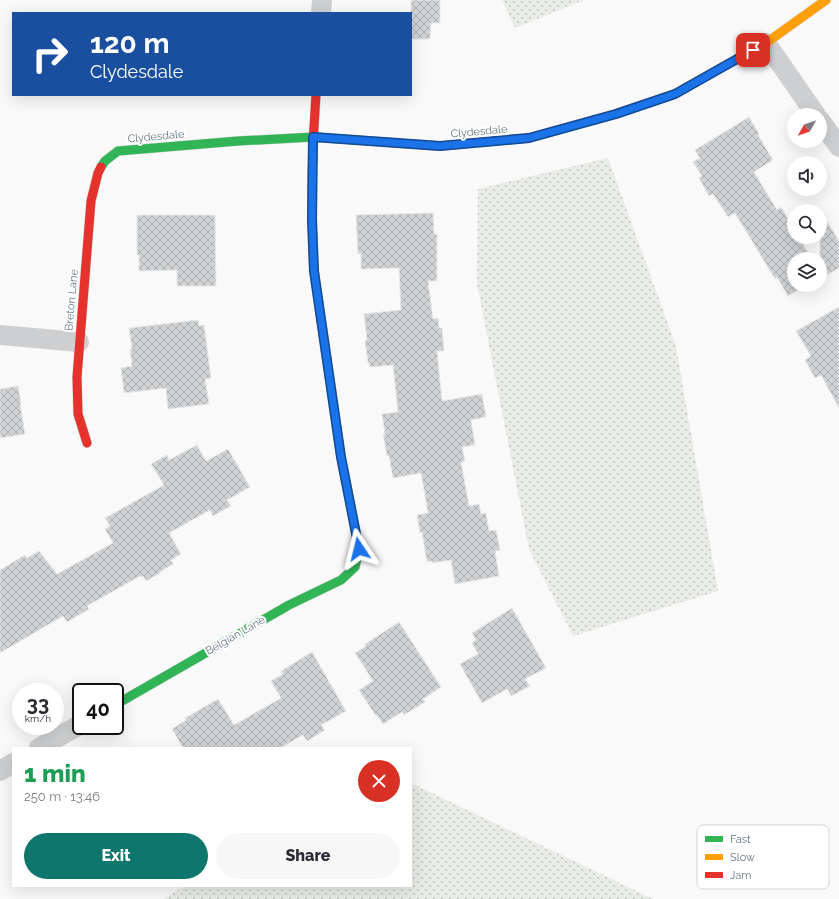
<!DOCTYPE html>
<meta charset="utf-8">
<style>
:root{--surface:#fff;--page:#f7f7f7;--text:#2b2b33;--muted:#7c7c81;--accent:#0f766e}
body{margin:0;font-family:Raleway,sans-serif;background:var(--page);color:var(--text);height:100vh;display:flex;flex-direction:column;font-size:15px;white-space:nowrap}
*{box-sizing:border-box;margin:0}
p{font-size:13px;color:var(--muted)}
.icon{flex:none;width:22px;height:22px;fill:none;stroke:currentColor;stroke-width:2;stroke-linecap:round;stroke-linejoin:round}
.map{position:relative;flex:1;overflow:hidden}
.sheet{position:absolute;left:12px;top:747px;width:400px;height:140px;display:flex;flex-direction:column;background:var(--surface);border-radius:0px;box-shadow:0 4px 16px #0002}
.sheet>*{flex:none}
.hud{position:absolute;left:12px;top:12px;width:400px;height:84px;border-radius:0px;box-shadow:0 4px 16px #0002;background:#1a4fa0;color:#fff;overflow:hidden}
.needle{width:26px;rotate:230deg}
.fabs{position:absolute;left:787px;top:108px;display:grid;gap:8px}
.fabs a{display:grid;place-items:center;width:40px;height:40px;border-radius:50%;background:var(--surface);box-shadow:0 4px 16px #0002;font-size:20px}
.speed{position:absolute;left:12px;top:683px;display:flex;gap:8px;font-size:20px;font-weight:700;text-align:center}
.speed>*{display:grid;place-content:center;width:52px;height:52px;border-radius:50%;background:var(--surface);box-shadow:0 4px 16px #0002;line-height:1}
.speed small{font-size:10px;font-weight:400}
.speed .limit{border:2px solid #111;border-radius:6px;background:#fff;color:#111}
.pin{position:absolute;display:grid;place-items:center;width:34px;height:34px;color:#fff;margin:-17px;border-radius:8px;box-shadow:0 2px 6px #0006}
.me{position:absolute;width:44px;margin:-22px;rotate:350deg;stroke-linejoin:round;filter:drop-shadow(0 0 3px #0008)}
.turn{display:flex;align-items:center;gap:14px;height:84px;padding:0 12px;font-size:18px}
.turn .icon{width:52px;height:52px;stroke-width:2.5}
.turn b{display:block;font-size:28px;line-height:34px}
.round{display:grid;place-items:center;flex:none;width:42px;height:42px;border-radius:21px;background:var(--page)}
.summary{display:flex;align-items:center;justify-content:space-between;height:68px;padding:0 12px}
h1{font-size:24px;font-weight:800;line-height:30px;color:#1e9e55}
.primary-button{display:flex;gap:8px;margin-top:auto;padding:8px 12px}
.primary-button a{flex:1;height:46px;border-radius:24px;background:var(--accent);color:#fff;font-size:16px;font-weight:800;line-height:46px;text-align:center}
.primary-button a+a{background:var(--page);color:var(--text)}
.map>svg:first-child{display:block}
.grass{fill:url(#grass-dots)}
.building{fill:url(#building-cross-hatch);stroke:#e8e8e8}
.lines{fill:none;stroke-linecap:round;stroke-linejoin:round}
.fast-casing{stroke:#d5d6d7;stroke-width:10}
.slow-casing{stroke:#d5d6d7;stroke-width:10}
.jam-casing{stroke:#d5d6d7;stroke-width:10}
.street{stroke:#cecfd0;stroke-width:20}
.fast{stroke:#30b455;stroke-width:9}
.slow{stroke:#ff9f0a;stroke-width:9}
.jam{stroke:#e5322d;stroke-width:9}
.route-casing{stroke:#114b97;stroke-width:10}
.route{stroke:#1a73e8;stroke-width:7}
.labels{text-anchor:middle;stroke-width:4;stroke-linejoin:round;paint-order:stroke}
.street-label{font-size:11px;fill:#657683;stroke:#fff}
.key{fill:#fff;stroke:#d1d6da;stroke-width:1}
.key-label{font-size:11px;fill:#657683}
</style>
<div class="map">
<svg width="839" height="899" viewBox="0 0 839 899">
<defs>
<pattern id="grass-dots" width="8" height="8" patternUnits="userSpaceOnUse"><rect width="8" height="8" fill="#e8ebe6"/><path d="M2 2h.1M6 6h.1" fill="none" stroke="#c0c3c0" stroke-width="1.8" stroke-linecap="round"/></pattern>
<pattern id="building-cross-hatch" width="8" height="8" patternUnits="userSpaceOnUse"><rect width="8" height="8" fill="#d0d2d3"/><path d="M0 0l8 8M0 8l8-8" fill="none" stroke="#acafb1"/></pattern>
</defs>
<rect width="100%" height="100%" fill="#f9f9f9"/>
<g class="grass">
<path d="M 502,0 L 584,0 L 515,28 Z"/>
<path d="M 608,158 L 676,346 L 718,591 L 573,636 L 529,549 L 477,284 L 478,189 Z"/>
<path d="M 411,783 L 653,899 L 163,899 L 185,886 L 411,886 Z"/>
</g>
<g class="building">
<path d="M 411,0 L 440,0 L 440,23 L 431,23 L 430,39 L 411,39 Z"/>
<path d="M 749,117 L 759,134 L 758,135 L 773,160 L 754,172 L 777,210 L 781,207 L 794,229 L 794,237 L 799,237 L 812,259 L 794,259 L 794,285 L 807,285 L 788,296 L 777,277 L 775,279 L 735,213 L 728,217 L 713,194 L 709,196 L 699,178 L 702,176 L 693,162 L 700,158 L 695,150 Z"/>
<path d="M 820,210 L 839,241 L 839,268 L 820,279 Z"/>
<path d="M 433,213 L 434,234 L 437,234 L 437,281 L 428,281 L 433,319 L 438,318 L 439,328 L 442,328 L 444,351 L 437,351 L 442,401 L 482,394 L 486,417 L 471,420 L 475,445 L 462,447 L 465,461 L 461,462 L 469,506 L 479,504 L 481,514 L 486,513 L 489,531 L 496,530 L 500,550 L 495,551 L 499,576 L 455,584 L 451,560 L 432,563 L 432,561 L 427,562 L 422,532 L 420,533 L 417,515 L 428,513 L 421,473 L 393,478 L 389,456 L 387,456 L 383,434 L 385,434 L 382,414 L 398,412 L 393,365 L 370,367 L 369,363 L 368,363 L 365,341 L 367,340 L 364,314 L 401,310 L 399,268 L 361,269 L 361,253 L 358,254 L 356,215 Z"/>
<path d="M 137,215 L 215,215 L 216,286 L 177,286 L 177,270 L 139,271 L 139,255 L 137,255 Z"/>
<path d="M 839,307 L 839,408 L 821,375 L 815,378 L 805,360 L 811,356 L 796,331 Z"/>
<path d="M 198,320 L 199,326 L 204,325 L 211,378 L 205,379 L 209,404 L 168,409 L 166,388 L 124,393 L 121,368 L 132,366 L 130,349 L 132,349 L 129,328 Z"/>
<path d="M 18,386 L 21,403 L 20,404 L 25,434 L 0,438 L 0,389 Z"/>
<path d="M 197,445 L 206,461 L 228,449 L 250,487 L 227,500 L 231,506 L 213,516 L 210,510 L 169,533 L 181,554 L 171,560 L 173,564 L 160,572 L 160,573 L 146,581 L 143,576 L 141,577 L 140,576 L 87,606 L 89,609 L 67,622 L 63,616 L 0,653 L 0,570 L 25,555 L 27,558 L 39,551 L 57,574 L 113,543 L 105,529 L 110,526 L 105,518 L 164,485 L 151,464 L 167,455 L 169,460 Z"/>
<path d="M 512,608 L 546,668 L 525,679 L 530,686 L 511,696 L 507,689 L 482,703 L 460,664 L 478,654 L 472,643 L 476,640 L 472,633 Z"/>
<path d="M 399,622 L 441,687 L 423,699 L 425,702 L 404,715 L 402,712 L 383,724 L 377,715 L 376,716 L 359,690 L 373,681 L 355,653 L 366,646 L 365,644 Z"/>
<path d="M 312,652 L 346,711 L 321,725 L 325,730 L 307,741 L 303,735 L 280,748 L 183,748 L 172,729 L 186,720 L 185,718 L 218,699 L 234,725 L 281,698 L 271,681 L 283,674 L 281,671 Z"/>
</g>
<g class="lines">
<defs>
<g id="fast">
<path d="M 101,167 L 105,161 L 118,151 L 238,141 L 313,137 L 397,143"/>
<path d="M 115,705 L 289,605 L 341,580 L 355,567 L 359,549 L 351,507"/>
</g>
<g id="slow">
<path d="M 728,64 L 766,43 L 826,0"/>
<path d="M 313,250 L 314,271 L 341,457 L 351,507"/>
</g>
<g id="jam">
<path d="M 397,143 L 440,146 L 529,138 L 615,114 L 675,94 L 728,64"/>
<path d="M 313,250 C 311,199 312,147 316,95"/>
<path d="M 87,443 L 78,414 L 77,377 L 91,201 L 98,173 L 101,167"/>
</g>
</defs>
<use href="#fast" class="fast-casing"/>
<use href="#slow" class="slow-casing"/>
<use href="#jam" class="jam-casing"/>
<g class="street">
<path d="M 321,13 L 322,0"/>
<path d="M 766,43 L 816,115"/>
<path d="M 820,120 L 839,147"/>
<path d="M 0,335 L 79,342"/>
<path d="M 39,748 L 81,724"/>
<path d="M 0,771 L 13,763"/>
</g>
<use href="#fast" class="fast"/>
<use href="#slow" class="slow"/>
<use href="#jam" class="jam"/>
</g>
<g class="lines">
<defs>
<path id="route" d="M 359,549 L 341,457 L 314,271 L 312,220 L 313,137 L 440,146 L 529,138 L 616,114 L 675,94 L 753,50"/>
</defs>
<use href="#route" class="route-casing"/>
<use href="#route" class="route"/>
</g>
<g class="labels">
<g class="street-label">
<text transform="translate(479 131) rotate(-5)" y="4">Clydesdale</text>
<text transform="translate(156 136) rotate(-5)" y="4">Clydesdale</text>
<text transform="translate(71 300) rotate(-85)" y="4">Breton Lane</text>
<text transform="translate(235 635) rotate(-30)" y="4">Belgian Lane</text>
</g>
</g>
<rect x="697" y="825" width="132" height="64" rx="6" class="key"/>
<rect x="705" y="836" width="18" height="6" fill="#30b455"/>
<rect x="705" y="854" width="18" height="6" fill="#ff9f0a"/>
<rect x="705" y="872" width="18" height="6" fill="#e5322d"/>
<g class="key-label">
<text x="730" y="843">Fast</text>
<text x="730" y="861">Slow</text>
<text x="730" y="879">Jam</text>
</g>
</svg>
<div class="fabs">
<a><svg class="needle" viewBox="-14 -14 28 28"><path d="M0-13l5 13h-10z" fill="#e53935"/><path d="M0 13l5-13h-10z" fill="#7c7c81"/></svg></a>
<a><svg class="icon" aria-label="sound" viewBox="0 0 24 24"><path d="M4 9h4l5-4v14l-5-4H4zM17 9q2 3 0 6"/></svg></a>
<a><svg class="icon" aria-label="search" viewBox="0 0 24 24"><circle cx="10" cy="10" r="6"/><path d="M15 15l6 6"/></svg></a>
<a><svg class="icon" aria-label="layers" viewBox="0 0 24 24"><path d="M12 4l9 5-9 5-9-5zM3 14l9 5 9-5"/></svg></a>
</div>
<div class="speed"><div>33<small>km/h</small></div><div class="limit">40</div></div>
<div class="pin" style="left:753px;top:50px;background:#d93025"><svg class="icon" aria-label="arrive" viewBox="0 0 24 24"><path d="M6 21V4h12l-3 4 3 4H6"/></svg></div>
<svg class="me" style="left:359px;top:549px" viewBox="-20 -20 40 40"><path d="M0-17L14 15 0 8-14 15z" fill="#1a73e8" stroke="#fff" stroke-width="4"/></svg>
<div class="hud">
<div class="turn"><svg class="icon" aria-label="right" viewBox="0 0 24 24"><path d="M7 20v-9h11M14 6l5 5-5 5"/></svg><div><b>120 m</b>Clydesdale</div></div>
</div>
<section class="sheet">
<div class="summary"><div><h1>1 min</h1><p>250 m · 13:46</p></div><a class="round" style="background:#d93025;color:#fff"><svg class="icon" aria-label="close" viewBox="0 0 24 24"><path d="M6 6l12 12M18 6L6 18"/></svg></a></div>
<div class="primary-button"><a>Exit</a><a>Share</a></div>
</section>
</div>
